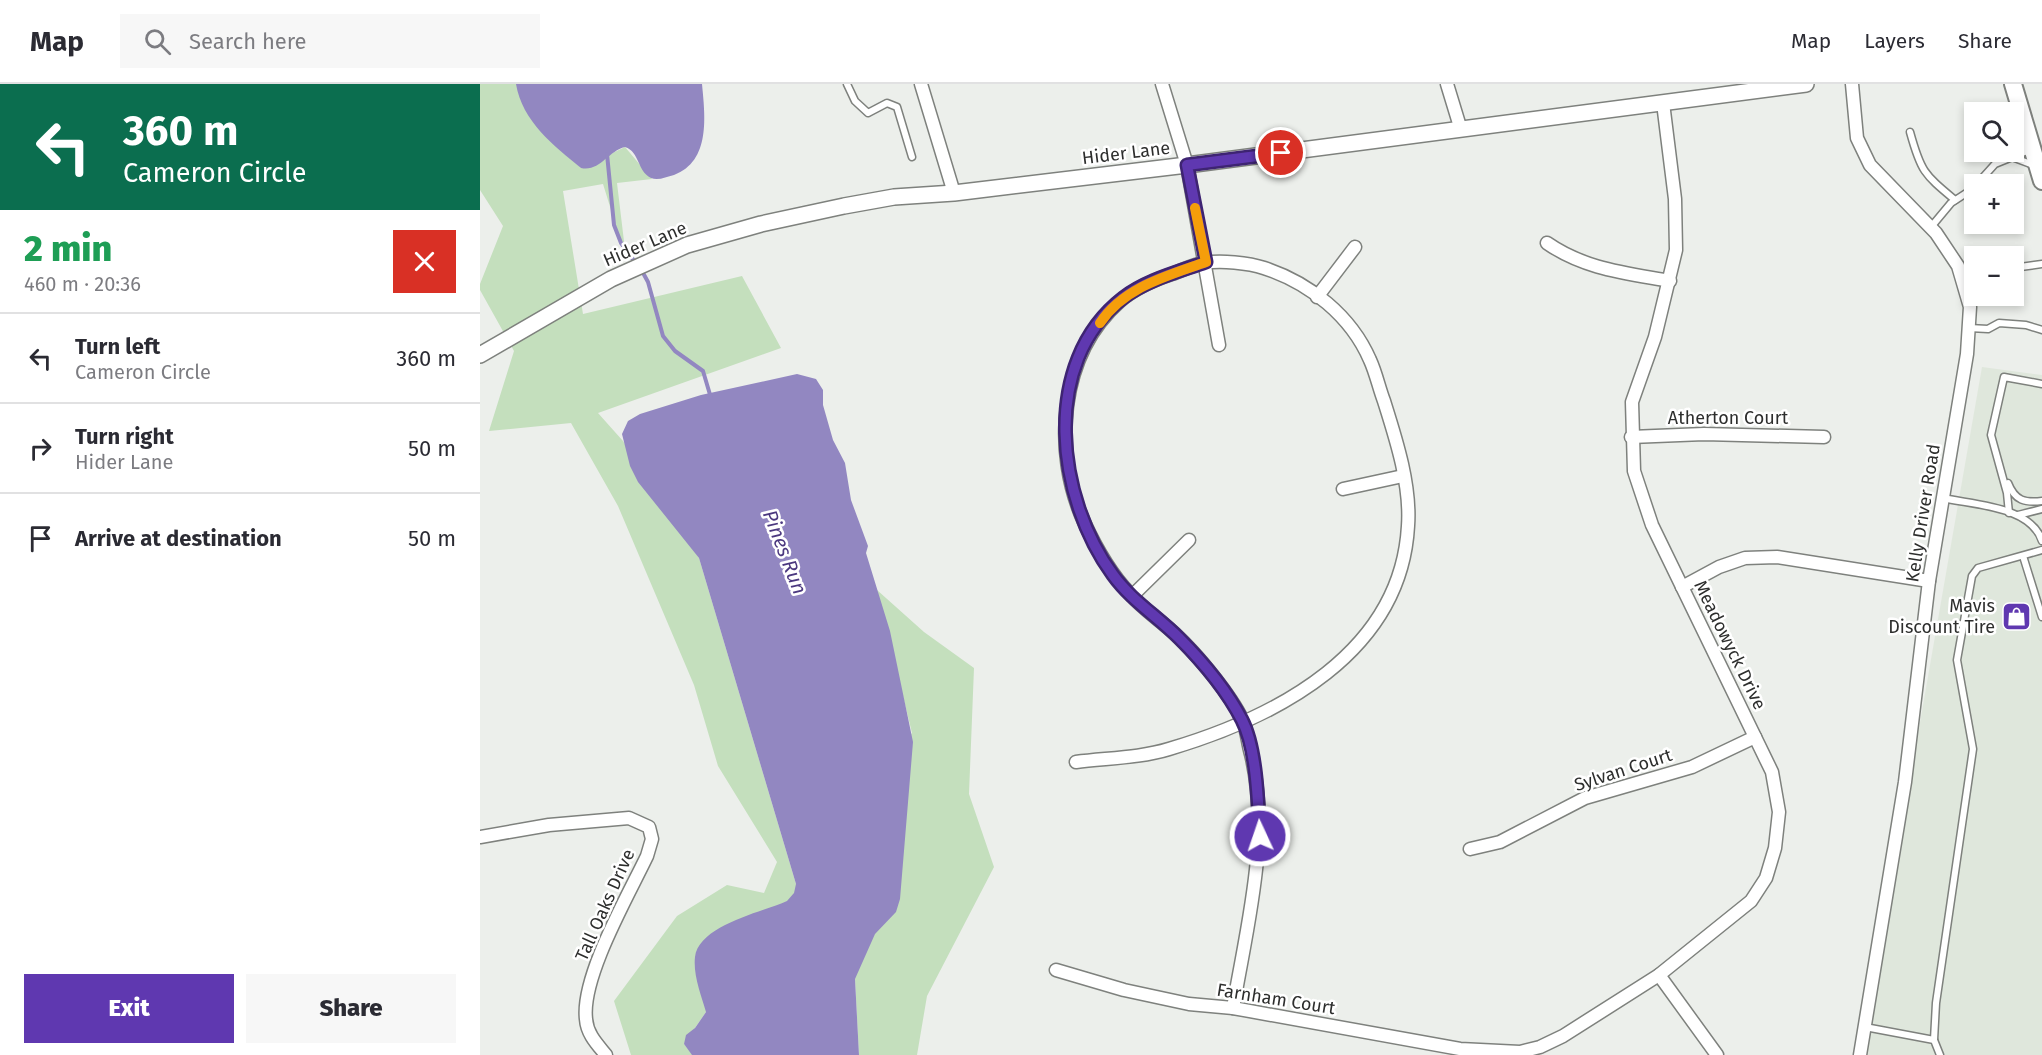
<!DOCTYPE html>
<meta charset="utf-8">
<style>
:root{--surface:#fff;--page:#f7f7f7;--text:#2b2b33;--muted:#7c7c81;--line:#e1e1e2;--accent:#5f38b0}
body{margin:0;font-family:"Fira Sans",sans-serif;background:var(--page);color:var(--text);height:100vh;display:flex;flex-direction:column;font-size:22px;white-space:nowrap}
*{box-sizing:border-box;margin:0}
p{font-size:20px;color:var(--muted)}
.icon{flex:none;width:33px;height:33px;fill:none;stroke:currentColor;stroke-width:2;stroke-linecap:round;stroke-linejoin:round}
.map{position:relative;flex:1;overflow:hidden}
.drawer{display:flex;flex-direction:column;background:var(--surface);width:480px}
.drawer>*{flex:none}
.top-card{background:#0b6e4f;color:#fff;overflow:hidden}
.buttons{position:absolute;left:1484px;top:18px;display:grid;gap:12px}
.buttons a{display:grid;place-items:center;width:60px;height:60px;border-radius:0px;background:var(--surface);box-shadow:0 3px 9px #0003;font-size:30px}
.pin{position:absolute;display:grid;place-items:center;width:51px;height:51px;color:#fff;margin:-26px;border:3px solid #fff;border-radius:50%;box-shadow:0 2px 6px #0007}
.me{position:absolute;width:66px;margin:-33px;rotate:357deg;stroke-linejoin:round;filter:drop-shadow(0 0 4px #0008)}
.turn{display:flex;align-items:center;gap:21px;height:126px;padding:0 24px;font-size:27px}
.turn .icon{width:78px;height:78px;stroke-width:2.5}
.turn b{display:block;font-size:42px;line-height:51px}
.round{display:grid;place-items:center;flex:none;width:63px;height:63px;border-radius:0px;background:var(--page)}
.overview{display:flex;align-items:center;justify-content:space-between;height:102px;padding:0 24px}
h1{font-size:36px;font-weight:800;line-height:45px;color:#1e9e55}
.action{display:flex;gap:12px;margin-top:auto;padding:12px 24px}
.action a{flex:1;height:69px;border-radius:0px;background:var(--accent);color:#fff;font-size:24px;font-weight:800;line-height:69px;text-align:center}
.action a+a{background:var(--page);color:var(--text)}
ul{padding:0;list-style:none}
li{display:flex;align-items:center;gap:18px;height:90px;padding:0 24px;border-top:2px solid var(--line)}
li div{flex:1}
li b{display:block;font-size:22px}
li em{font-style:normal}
header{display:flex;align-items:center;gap:36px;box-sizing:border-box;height:84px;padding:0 30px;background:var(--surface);border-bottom:2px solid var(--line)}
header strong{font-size:28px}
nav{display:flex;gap:33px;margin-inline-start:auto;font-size:21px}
.search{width:420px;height:54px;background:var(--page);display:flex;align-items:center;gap:15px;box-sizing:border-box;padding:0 21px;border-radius:0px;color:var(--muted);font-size:22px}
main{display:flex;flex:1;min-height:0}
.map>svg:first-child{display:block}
.built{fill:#dfe7dc}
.green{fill:#c4dfbd}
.water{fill:#9287c1}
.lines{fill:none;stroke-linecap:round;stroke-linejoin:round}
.stream{stroke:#9287c1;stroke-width:4}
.service-casing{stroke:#7e817d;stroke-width:9}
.minor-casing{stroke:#7e817d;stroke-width:15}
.tertiary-casing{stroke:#7e817d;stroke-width:18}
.secondary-casing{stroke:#7e817d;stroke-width:20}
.service{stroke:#fff;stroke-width:6}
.minor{stroke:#fff;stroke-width:12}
.tertiary{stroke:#fff;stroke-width:15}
.secondary{stroke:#fff;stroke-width:16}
.route-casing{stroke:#3e2472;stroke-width:15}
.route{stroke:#5f38b0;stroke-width:10}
.slow{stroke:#f59e0b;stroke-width:10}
.labels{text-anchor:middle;stroke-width:5;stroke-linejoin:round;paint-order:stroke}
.street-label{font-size:18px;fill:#2d2e2d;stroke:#fff}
.poi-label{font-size:18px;fill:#2d2e2d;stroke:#fff;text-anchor:end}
.water-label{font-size:20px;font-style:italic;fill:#4b387f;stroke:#fff}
</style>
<header>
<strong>Map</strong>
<div class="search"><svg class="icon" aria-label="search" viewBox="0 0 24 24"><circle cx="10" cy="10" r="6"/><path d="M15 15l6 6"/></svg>Search here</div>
<nav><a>Map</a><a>Layers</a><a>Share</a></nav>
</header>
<main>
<section class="drawer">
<div class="top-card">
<div class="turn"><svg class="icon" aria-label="left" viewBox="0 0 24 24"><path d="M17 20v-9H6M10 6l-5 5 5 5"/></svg><div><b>360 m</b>Cameron Circle</div></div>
</div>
<div class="overview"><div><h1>2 min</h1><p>460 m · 20:36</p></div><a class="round" style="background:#d93025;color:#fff"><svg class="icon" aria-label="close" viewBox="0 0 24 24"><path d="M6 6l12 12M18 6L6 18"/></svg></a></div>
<ul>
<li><svg class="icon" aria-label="left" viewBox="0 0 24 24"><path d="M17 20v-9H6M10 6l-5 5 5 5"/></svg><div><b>Turn left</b><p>Cameron Circle</p></div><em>360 m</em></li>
<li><svg class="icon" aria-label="right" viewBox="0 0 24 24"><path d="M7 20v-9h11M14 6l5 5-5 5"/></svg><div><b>Turn right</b><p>Hider Lane</p></div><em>50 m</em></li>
<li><svg class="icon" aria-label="arrive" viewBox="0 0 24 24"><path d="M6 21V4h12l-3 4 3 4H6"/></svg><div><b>Arrive at destination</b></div><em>50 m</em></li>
</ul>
<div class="action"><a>Exit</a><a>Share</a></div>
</section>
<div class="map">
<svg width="1562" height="971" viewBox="0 0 1562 971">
<rect width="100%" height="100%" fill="#ecefeb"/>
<path class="built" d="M 1502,283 L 1562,291 L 1562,971 L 1382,971 Z"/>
<path class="green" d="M 0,0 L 38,0 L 101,84 L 145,63 L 172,95 L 137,99 L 146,174 L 123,100 L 83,107 L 103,230 L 262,192 L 301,264 L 118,329 L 143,357 L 219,474 L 316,800 L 432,649 L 397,506 L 444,548 L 494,584 L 489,710 L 514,783 L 447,912 L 437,971 L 379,971 L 375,895 L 226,928 L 204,960 L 213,971 L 151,971 L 134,917 L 197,832 L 247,801 L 284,809 L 297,778 L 238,682 L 214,601 L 138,422 L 91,339 L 9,347 L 34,267 L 0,206 L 0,200 L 23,142 L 0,106 Z"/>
<g class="water">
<path d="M 36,0 L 222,0 C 225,32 231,77 194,91 C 186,93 178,97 171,94 C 157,87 160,68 145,63 C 128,67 120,88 101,84 C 74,62 42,37 36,0 Z"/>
<path d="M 317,290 L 336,295 L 343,306 L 343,321 L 353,356 L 365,379 L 371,416 L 388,462 L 386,469 L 410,547 L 433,658 L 420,815 L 416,828 L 395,850 L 375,895 L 379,971 L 212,971 L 204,960 L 206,951 L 215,944 L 226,928 C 221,911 213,891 215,873 C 219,841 283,828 307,817 L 314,809 L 316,800 L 219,474 L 158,398 L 150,382 L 142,350 L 148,337 L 160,330 L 221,311 Z"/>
</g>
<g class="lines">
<g class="stream">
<path d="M 127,70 L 134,141 L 141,159 L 157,181"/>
<path d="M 162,187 L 168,198 L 183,252 L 195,267 L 223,287 L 231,314"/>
</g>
<defs>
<g id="service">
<path d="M 367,0 L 375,17 L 388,29 L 407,19 L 417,23 L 432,73"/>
<path d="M 1430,48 C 1441,88 1444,90 1475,116"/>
<path d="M 1532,73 L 1556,82"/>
<path d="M 1497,100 L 1515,80 L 1552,65"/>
<path d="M 1451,143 L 1471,119 L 1494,104"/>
<path d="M 1533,184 L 1562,180"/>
<path d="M 1480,187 L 1494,183"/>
<path d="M 1489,244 L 1508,245 L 1519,239 L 1546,241 L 1562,246"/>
<path d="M 1528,399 C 1535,417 1545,419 1562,417"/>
<path d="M 1463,414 C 1494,421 1551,422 1562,457"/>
<path d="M 1529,429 L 1527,409 L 1511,351 L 1524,293 L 1562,300"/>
<path d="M 1538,431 L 1562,425"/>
<path d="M 1543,472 L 1562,533"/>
<path d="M 1385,943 L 1454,956 L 1460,971"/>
<path d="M 1454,956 L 1456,919 L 1493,665 L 1477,576 L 1492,492 L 1498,484 L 1562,466"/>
</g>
<g id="minor">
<path d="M 441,0 L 474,109"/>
<path d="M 682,0 L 707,81 L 739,261"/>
<path d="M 967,0 L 981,46"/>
<path d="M 1372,0 L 1377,54 L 1390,81 L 1456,149 L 1478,182 L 1490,223 L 1487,270 L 1449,497 L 1425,698 L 1380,971"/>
<path d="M 1067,159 C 1104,185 1146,189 1190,197"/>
<path d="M 837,213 L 875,163"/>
<path d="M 1151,353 L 1224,350 L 1344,353"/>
<path d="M 863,405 L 923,392"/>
<path d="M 1202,503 L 1239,483 L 1265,474 L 1297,473 L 1449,497"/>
<path d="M 652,512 L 709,456"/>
<path d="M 596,678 C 626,674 660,674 689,665 C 797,633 921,569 928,442 C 931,401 916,355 904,317 C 899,304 896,289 890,276 C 871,232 830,199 784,184 C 769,179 740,176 725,179 C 714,180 703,186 692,190 C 674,196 654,205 640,217 C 579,271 572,367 604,438 C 616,464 631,490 650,510 C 663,525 680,536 695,550 C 716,569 751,611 763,637 C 767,647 768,660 771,670 C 791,753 767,841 753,924"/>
<path d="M 0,753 L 69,741 L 149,734 L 169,743 L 172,755 L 167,772 C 148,812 101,893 106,935 C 107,950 117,960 126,971"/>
<path d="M 990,765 L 1020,758 L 1105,714 L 1212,683 L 1275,653"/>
<path d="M 576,886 L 644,906 L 709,920 L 753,924 L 980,965 L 1040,968 L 1060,963 L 1083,952 L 1179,891 L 1271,817 L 1286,794 L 1295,764 L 1299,728 L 1292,688 L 1172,441 L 1154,387 L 1152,318 L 1175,253 L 1196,166 L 1195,115 L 1183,19"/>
<path d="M 1179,891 L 1237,971"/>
</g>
<path id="tertiary" d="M 0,271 L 131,195 L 207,161 L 281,140 L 364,122 L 414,113 L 474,109 L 707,81 L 1326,0"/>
<path id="secondary" d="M 1533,0 L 1562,97"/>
</defs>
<use href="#service" class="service-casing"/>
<use href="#minor" class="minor-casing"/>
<use href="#tertiary" class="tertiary-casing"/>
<use href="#secondary" class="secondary-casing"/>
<use href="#service" class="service"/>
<use href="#minor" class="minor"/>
<use href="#tertiary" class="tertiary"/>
<use href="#secondary" class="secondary"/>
</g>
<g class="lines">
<defs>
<path id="route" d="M 780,752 C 778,720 777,665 762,636 C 747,607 722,577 699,554 C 677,532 651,516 633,491 C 577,415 559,279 643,214 C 666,196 698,188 726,178 L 707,81 L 801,69"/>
</defs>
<use href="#route" class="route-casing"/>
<use href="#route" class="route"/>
<path class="slow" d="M 620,239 C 644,203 687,192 726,178 L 715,124"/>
</g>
<defs>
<symbol id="shop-square" viewBox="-11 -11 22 22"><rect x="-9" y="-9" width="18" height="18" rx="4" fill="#5f38b0" stroke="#fff"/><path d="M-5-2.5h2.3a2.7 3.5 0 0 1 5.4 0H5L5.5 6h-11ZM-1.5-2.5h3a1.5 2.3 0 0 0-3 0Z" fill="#fff"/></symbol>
</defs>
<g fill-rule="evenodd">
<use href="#shop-square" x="1520" y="516" width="33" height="33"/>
</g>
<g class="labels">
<g class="street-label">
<text transform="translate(646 69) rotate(-7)" y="6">Hider Lane</text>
<text transform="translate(165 160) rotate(-23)" y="6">Hider Lane</text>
<text x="1248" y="340">Atherton Court</text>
<text transform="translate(1443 429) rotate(-81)" y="6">Kelly Driver Road</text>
<text transform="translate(1250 561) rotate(64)" y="6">Meadowyck Drive</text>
<text transform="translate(1143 686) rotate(-18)" y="6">Sylvan Court</text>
<text transform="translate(125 821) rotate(-66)" y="6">Tall Oaks Drive</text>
<text transform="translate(796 915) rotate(9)" y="6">Farnham Court</text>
</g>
<g class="poi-label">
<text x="1515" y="528">Mavis<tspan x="1515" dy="21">Discount Tire</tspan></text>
</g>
<g class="water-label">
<text transform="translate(305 468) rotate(69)" y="7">Pines Run</text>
</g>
</g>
</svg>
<div class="buttons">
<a><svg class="icon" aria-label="search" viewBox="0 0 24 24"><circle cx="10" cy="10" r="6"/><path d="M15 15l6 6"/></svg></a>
<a>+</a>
<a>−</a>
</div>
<div class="pin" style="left:801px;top:69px;background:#d93025"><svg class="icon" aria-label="arrive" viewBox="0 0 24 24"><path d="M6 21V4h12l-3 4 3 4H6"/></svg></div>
<svg class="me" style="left:780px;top:752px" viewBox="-20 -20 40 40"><circle r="17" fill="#5f38b0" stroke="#fff" stroke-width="3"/><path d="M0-11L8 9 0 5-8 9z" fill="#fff"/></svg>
</div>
</main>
